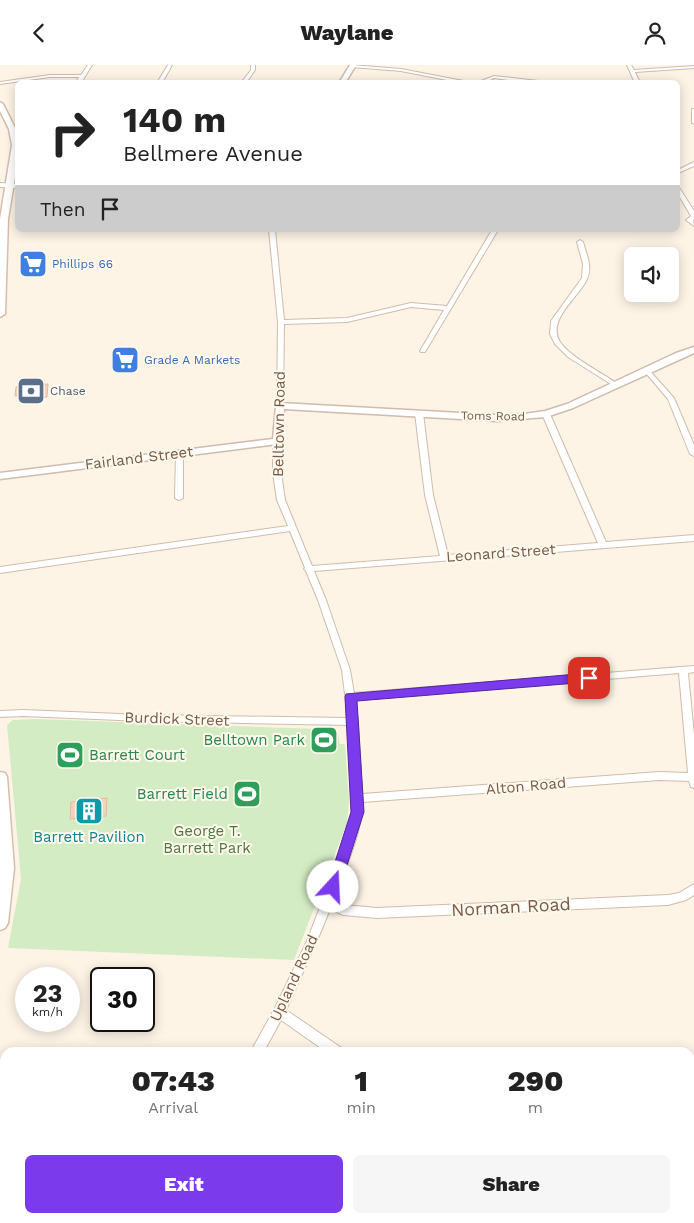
<!DOCTYPE html>
<style>
:root{--surface:#fff;--page:#f6f6f6;--text:#222;--muted:#767676;--accent:#7c3aed}
body{margin:0;font-family:"Work Sans",sans-serif;background:var(--page);color:var(--text);height:100vh;display:flex;flex-direction:column;font-size:19px;white-space:nowrap}
*{box-sizing:border-box;margin:0}
p{font-size:16px;color:var(--muted)}
.icon{flex:none;width:28px;height:28px;fill:none;stroke:currentColor;stroke-width:2;stroke-linecap:round;stroke-linejoin:round}
.map{position:relative;flex:1;overflow:hidden}
.side{position:absolute;left:0px;top:982px;width:695px;height:176px;display:flex;flex-direction:column;background:var(--surface);border-radius:15px 15px 0 0;box-shadow:0 2px 12px #0003}
.side>*{flex:none}
.hud{position:absolute;left:15px;top:15px;width:665px;height:152px;border-radius:8px;box-shadow:0 2px 12px #0003;background:#fff;color:var(--text);overflow:hidden}
.tools{position:absolute;left:624px;top:182px;display:grid;gap:10px}
.tools a{display:grid;place-items:center;width:55px;height:55px;border-radius:8px;background:var(--surface);box-shadow:0 2px 12px #0003;font-size:25px}
.speed{position:absolute;left:15px;top:902px;display:flex;gap:10px;font-size:25px;font-weight:700;text-align:center}
.speed>*{display:grid;place-content:center;width:65px;height:65px;border-radius:50%;background:var(--surface);box-shadow:0 2px 12px #0003;line-height:1}
.speed small{font-size:12px;font-weight:400}
.speed .limit{border:2px solid #111;border-radius:8px;background:#fff;color:#111}
.pin{position:absolute;display:grid;place-items:center;width:42px;height:42px;color:#fff;margin:-21px;border-radius:10px;box-shadow:0 2px 8px #0006}
.me{position:absolute;width:55px;margin:-28px;rotate:20deg;stroke-linejoin:round;filter:drop-shadow(0 0 4px #0008)}
.turn{display:flex;align-items:center;gap:18px;height:105px;padding:0 25px;font-size:22px}
.turn .icon{width:65px;height:65px;stroke-width:2.5}
.turn b{display:block;font-size:35px;line-height:42px}
.then{display:flex;align-items:center;height:48px;padding:0 25px;background:#0003;gap:10px;font-size:19px}
.eta{display:flex;justify-content:space-evenly;align-items:center;height:85px;text-align:center}
.eta b{font-size:30px;font-weight:800;line-height:35px}
.action{display:flex;gap:10px;margin-top:auto;padding:10px 25px}
.action a{flex:1;height:58px;border-radius:8px;background:var(--accent);color:#fff;font-size:20px;font-weight:800;line-height:58px;text-align:center}
.action a+a{background:var(--page);color:var(--text)}
header{display:flex;justify-content:space-between;align-items:center;height:65px;padding:0 25px;background:var(--surface);font-size:22px;font-weight:800}
.map>svg:first-child{display:block}
.green{fill:#d4ecc4}
.building{fill:#f4d3bd;stroke:#e7b99c}
.lines{fill:none;stroke-linecap:round;stroke-linejoin:round}
.minor-casing{stroke:#cfbcab;stroke-width:2}
.tertiary-casing{stroke:#cfbcab;stroke-width:3}
.secondary-casing{stroke:#d5beab;stroke-width:3}
.minor{fill:#fff;fill-rule:evenodd}
.tertiary{fill:#fff;fill-rule:evenodd}
.secondary{fill:#fff;fill-rule:evenodd}
.route{fill:#7c3aed;stroke:#51269a}
.labels{text-anchor:middle;stroke-width:4;stroke-linejoin:round;paint-order:stroke}
.far-shop-label{font-size:12px;fill:#366cbe;stroke:#fff8ed;text-anchor:start}
.far-service-label{font-size:12px;fill:#4e5e75;stroke:#fff8ed;text-anchor:start}
.far-street-label{font-size:12px;fill:#785a49;stroke:#fff8ed}
.street-label{font-size:15px;fill:#785a49;stroke:#fff8ed}
.leisure-label{font-size:15px;fill:#27864d;stroke:#fff8ed;text-anchor:end}
.park-label{font-size:15px;fill:#4f783e;stroke:#fff8ed}
.culture-label{font-size:15px;fill:#0d838f;stroke:#fff8ed}
.near-street-label{font-size:18px;fill:#785a49;stroke:#fff8ed}
</style>
<header><svg class="icon" aria-label="back" viewBox="0 0 24 24"><path d="M15 5l-7 7 7 7"/></svg>Waylane<svg class="icon" aria-label="person" viewBox="0 0 24 24"><circle cx="12" cy="8" r="4"/><path d="M4 21q1-7 8-7t8 7"/></svg></header>
<div class="map">
<svg width="694" height="1158" viewBox="0 0 694 1158">
<rect width="100%" height="100%" fill="#fdf4e6"/>
<path class="green" d="M 35,654 L 321,664 L 338,669 L 340,679 L 345,679 L 349,736 L 347,758 L 294,895 L 8,883 L 21,814 L 7,660 L 13,655 Z"/>
<g class="building">
<path d="M 48,319 L 47,332 L 39,333 L 39,329 L 15,331 L 16,322 Z"/>
<path d="M 107,733 L 106,751 L 70,754 L 71,737 Z"/>
</g>
<g class="lines">
<defs>
<g id="minor">
<path d="M 88,0 L 92,0 L 81,18 L 76,18 L 79,12 L 50,12 L 0,19 L 0,17 L 50,10 L 81,10 Z"/>
<path d="M 168,0 L 172,0 L 162,18 L 157,18 Z"/>
<path d="M 251,0 L 255,0 L 255,5 L 246,18 L 241,18 L 251,5 Z"/>
<path d="M 351,0 L 401,4 L 474,18 L 462,18 L 401,6 L 352,2 L 350,1 Z"/>
<path d="M 627,0 L 631,0 L 634,5 L 694,1 L 694,3 L 635,7 L 640,18 L 635,18 Z"/>
<path d="M 494,11 L 547,17 L 549,18 L 530,18 L 494,13 L 484,18 L 476,18 Z"/>
<path d="M 692,44 L 694,44 L 694,59 L 692,58 Z"/>
<path d="M 694,97 L 694,101 L 678,108 L 678,105 Z"/>
<path d="M 0,118 L 18,119 L 18,123 L 0,122 Z"/>
<path d="M 678,123 L 680,124 L 694,146 L 694,154 L 693,155 L 694,161 L 686,155 L 691,151 L 678,129 Z"/>
<path d="M 269,165 L 275,165 L 284,255 L 347,253 L 411,238 L 447,241 L 492,165 L 498,165 L 425,287 L 421,287 L 420,286 L 444,245 L 411,242 L 347,257 L 284,259 L 283,341 L 280,343 L 277,341 L 278,257 Z"/>
<path d="M 580,175 L 583,177 C 586,188 593,203 587,214 C 579,232 546,255 560,277 C 570,292 602,308 618,319 L 618,321 L 614,321 L 568,292 L 555,279 L 550,269 L 551,256 L 582,213 L 583,199 L 577,177 Z"/>
<path d="M 647,304 L 649,305 L 674,333 L 694,380 L 694,391 L 690,389 L 668,334 L 645,307 L 645,305 Z"/>
<path d="M 419,346 L 423,348 L 433,430 L 448,490 L 598,478 L 542,349 L 546,347 L 550,349 L 606,477 L 694,470 L 694,476 L 314,506 L 326,535 L 350,605 L 354,628 L 694,601 L 694,607 L 688,608 L 694,670 L 694,723 L 691,722 L 689,716 L 659,715 L 362,737 C 364,763 343,810 333,836 L 344,840 L 377,843 L 668,830 L 679,828 L 694,819 L 694,830 L 686,835 L 668,840 L 377,853 L 343,850 L 330,844 L 317,876 L 286,945 L 343,984 L 345,988 L 328,988 L 281,955 L 263,988 L 250,988 L 275,943 L 307,876 L 340,790 L 353,747 L 349,660 L 144,656 L 23,651 L 0,652 L 0,646 L 23,645 L 144,650 L 348,653 L 342,605 L 318,535 L 306,506 L 304,504 L 305,503 L 290,466 L 0,508 L 0,502 L 288,461 L 277,435 L 273,408 L 273,376 L 277,374 L 281,376 L 281,408 L 285,435 L 312,501 L 440,491 L 425,430 L 415,348 ZM 679,608 L 688,708 L 659,707 L 362,729 L 358,657 L 355,635 Z"/>
<path d="M 176,386 L 182,386 L 183,388 L 183,433 L 179,435 L 175,433 Z"/>
<path d="M 690,999 L 694,1000 L 694,1012 L 690,1011 Z"/>
<path d="M 129,1154 L 146,1154 L 145,1158 L 127,1158 Z"/>
<path d="M 295,1154 L 308,1154 L 307,1158 L 293,1158 Z"/>
<path d="M 566,1154 L 578,1154 L 579,1158 L 565,1158 Z"/>
</g>
<g id="tertiary">
<path d="M 350,0 L 356,0 L 345,18 L 339,18 Z"/>
<path d="M 694,282 L 694,288 L 573,343 L 546,352 L 497,356 L 284,344 L 282,376 L 277,379 L 0,414 L 0,408 L 273,374 L 276,341 L 280,338 L 497,350 L 524,349 L 545,346 L 567,339 L 676,288 Z"/>
</g>
<g id="secondary">
<path d="M 0,37 L 3,39 L 18,69 L 18,94 L 8,154 L 5,249 L 0,252 L 0,154 L 12,80 L 9,64 L 0,46 Z"/>
<path d="M 0,707 L 5,708 L 7,712 L 14,803 L 8,858 L 5,863 L 0,865 Z"/>
</g>
</defs>
<use href="#minor" class="minor-casing"/>
<use href="#tertiary" class="tertiary-casing"/>
<use href="#secondary" class="secondary-casing"/>
<use href="#minor" class="minor"/>
<use href="#tertiary" class="tertiary"/>
<use href="#secondary" class="secondary"/>
</g>
<path class="route" d="M 589,608 L 595,613 L 589,617 L 357,636 L 364,747 L 340,822 L 338,826 L 329,826 L 327,822 L 351,747 L 345,632 L 346,629 Z"/>
<defs>
<symbol id="supermarket-square" viewBox="-11 -11 22 22"><rect x="-9" y="-9" width="18" height="18" rx="4" fill="#3f7fe0" stroke="#fff8ed"/><path d="M-6-5.5h2.5l.6 2H6L4.5 2H-2.5L-4.4-4H-6ZM-1.5 3.2a1.3 1.3 0 1 0 .1 0ZM3 3.2a1.3 1.3 0 1 0 .1 0Z" fill="#fff"/></symbol>
<symbol id="bank-square" viewBox="-11 -11 22 22"><rect x="-9" y="-9" width="18" height="18" rx="4" fill="#5c6f8a" stroke="#fff8ed"/><path d="M-6-4H6V4H-6ZM0-2.3a2.3 2.3 0 1 0 0 4.6a2.3 2.3 0 1 0 0-4.6Z" fill="#fff"/></symbol>
<symbol id="stadium-square" viewBox="-11 -11 22 22"><rect x="-9" y="-9" width="18" height="18" rx="4" fill="#2e9e5b" stroke="#fff8ed"/><path d="M0-5a6.5 5 0 1 0 0 10a6.5 5 0 1 0 0-10ZM-3.5-1.8h7v3.6h-7Z" fill="#fff"/></symbol>
<symbol id="building-square" viewBox="-11 -11 22 22"><rect x="-9" y="-9" width="18" height="18" rx="4" fill="#0f9aa8" stroke="#fff8ed"/><path d="M-4-6H4V6H1V3H-1V6H-4ZM-2.5-4.3h1.7v1.8h-1.7ZM.8-4.3h1.7v1.8H.8ZM-2.5-1h1.7V.8h-1.7ZM.8-1h1.7V.8H.8Z" fill="#fff"/></symbol>
</defs>
<g fill-rule="evenodd">
<use href="#supermarket-square" x="17" y="183" width="32" height="32"/>
<use href="#supermarket-square" x="109" y="279" width="32" height="32"/>
<use href="#bank-square" x="15" y="310" width="32" height="32"/>
<use href="#stadium-square" x="308" y="659" width="32" height="32"/>
<use href="#stadium-square" x="54" y="674" width="32" height="32"/>
<use href="#stadium-square" x="231" y="713" width="32" height="32"/>
<use href="#building-square" x="73" y="730" width="32" height="32"/>
</g>
<g class="labels">
<g class="far-shop-label">
<text x="52" y="203">Phillips 66</text>
<text x="144" y="299">Grade A Markets</text>
</g>
<g class="far-service-label">
<text x="50" y="330">Chase</text>
</g>
<g class="far-street-label">
<text transform="translate(493 351) rotate(1)" y="4">Toms Road</text>
</g>
<g class="street-label">
<text transform="translate(279 359) rotate(-89)" y="5">Belltown Road</text>
<text transform="translate(139 393) rotate(-7)" y="5">Fairland Street</text>
<text transform="translate(501 488) rotate(-4)" y="5">Leonard Street</text>
<text transform="translate(177 654) rotate(2)" y="5">Burdick Street</text>
<text transform="translate(526 721) rotate(-5)" y="5">Alton Road</text>
<text transform="translate(294 913) rotate(-65)" y="5">Upland Road</text>
</g>
<g class="leisure-label">
<text x="305" y="680">Belltown Park</text>
<text x="89" y="695" text-anchor="start">Barrett Court</text>
<text x="228" y="734">Barrett Field</text>
</g>
<g class="park-label">
<text x="207" y="771">George T.<tspan x="207" dy="17">Barrett Park</tspan></text>
</g>
<g class="culture-label">
<text x="89" y="777">Barrett Pavilion</text>
</g>
<g class="near-street-label">
<text transform="translate(511 842) rotate(-3)" y="6">Norman Road</text>
</g>
</g>
</svg>
<div class="tools">
<a><svg class="icon" aria-label="sound" viewBox="0 0 24 24"><path d="M4 9h4l5-4v14l-5-4H4zM17 9q2 3 0 6"/></svg></a>
</div>
<div class="speed"><div>23<small>km/h</small></div><div class="limit">30</div></div>
<div class="pin" style="left:589px;top:613px;background:#d93025"><svg class="icon" aria-label="arrive" viewBox="0 0 24 24"><path d="M6 21V4h12l-3 4 3 4H6"/></svg></div>
<svg class="me" style="left:333px;top:822px" viewBox="-20 -20 40 40"><circle r="19" fill="#fff"/><path d="M0-13L10 11 0 6-10 11z" fill="#7c3aed"/></svg>
<div class="hud">
<div class="turn"><svg class="icon" aria-label="right" viewBox="0 0 24 24"><path d="M7 20v-9h11M14 6l5 5-5 5"/></svg><div><b>140 m</b>Bellmere Avenue</div></div>
<div class="then">Then<svg class="icon" aria-label="arrive" viewBox="0 0 24 24"><path d="M6 21V4h12l-3 4 3 4H6"/></svg></div>
</div>
<section class="side">
<div class="eta">
<div><b>07:43</b><p>Arrival</p></div>
<div><b>1</b><p>min</p></div>
<div><b>290</b><p>m</p></div>
</div>
<div class="action"><a>Exit</a><a>Share</a></div>
</section>
</div>
